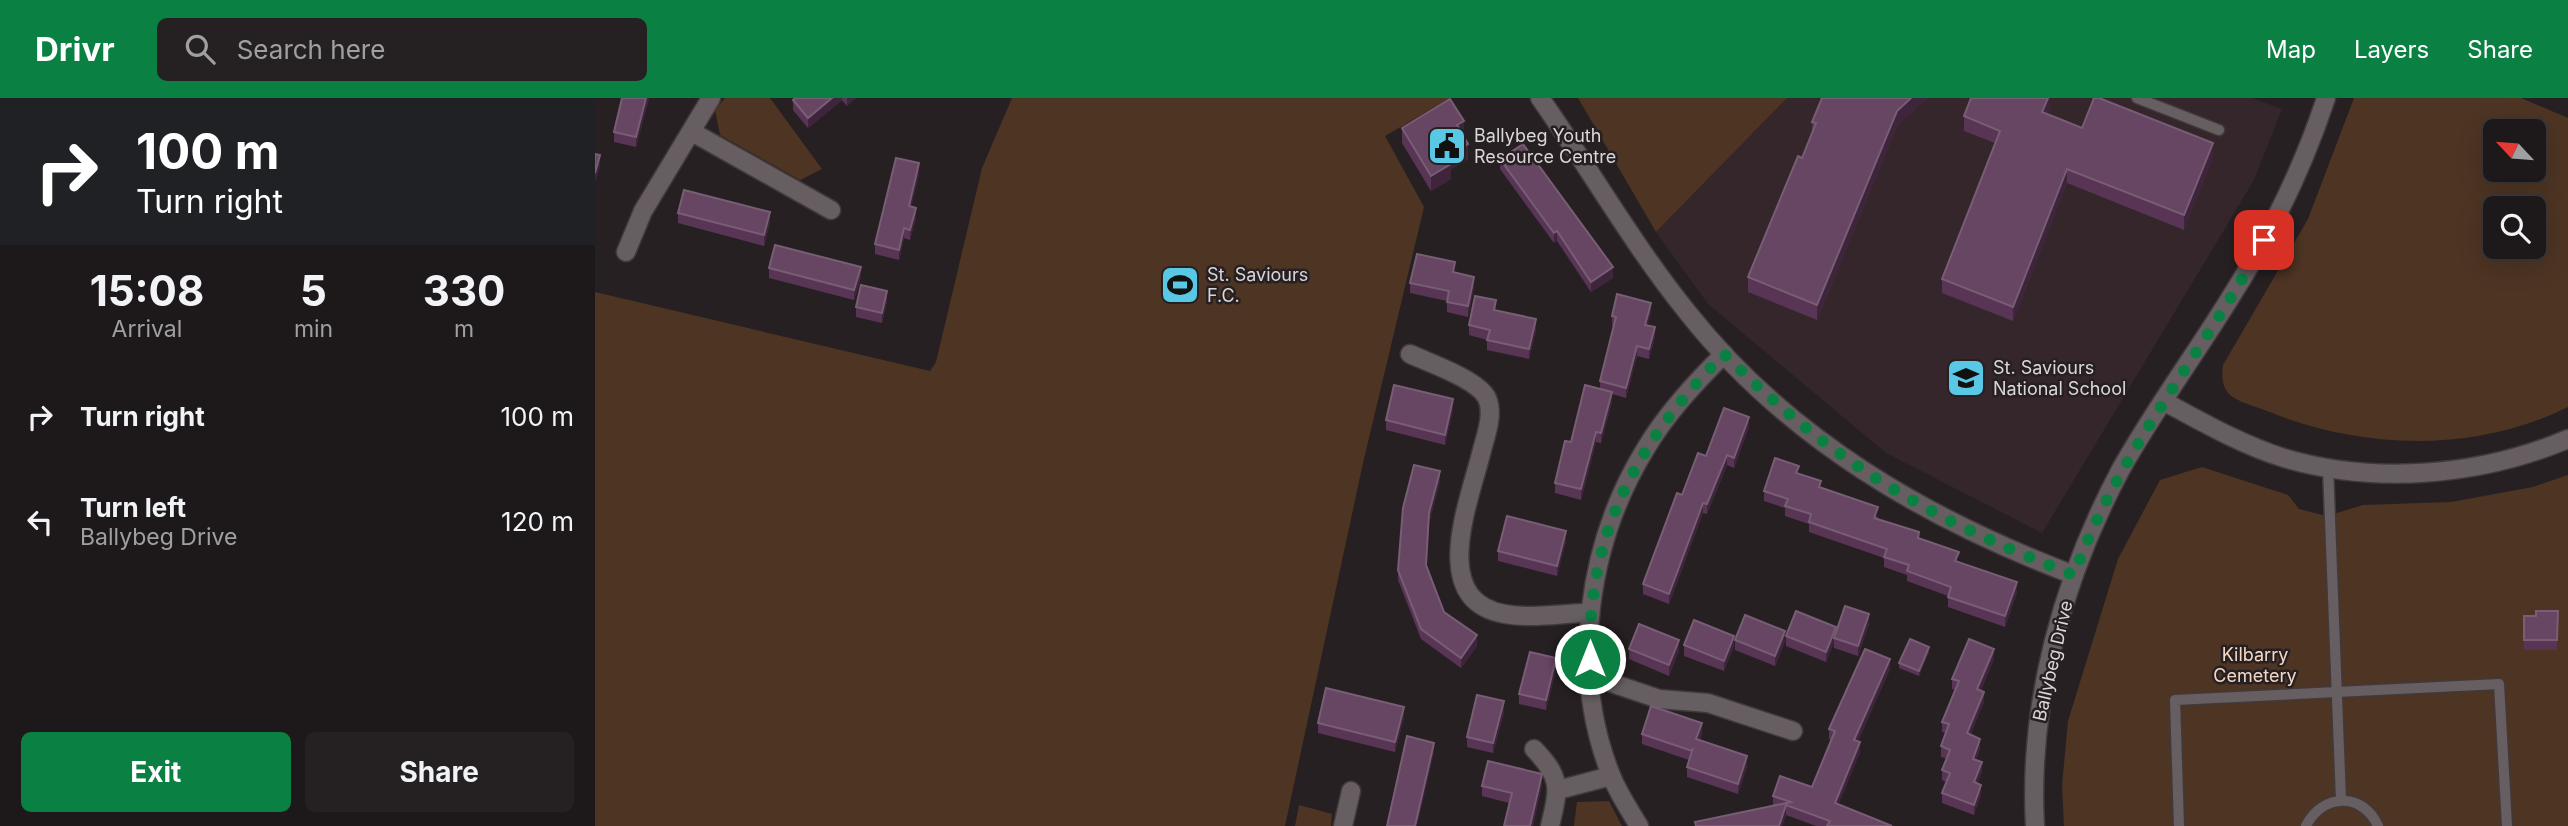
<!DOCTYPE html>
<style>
:root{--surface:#1d181a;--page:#252123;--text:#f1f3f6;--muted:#a0a0a2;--line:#3b3739;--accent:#0b8043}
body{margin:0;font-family:Inter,sans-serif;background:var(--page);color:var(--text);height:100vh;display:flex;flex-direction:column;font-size:26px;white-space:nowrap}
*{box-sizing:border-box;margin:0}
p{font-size:23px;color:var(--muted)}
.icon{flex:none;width:38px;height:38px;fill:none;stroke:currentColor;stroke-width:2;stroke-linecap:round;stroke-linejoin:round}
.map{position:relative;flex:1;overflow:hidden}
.side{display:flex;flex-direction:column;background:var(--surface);width:595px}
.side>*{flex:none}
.banner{background:#202124;color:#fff;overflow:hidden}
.needle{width:46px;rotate:296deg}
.fabs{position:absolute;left:1888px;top:21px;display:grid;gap:14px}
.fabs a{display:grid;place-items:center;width:63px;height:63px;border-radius:10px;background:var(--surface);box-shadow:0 7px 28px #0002,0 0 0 2px var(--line);font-size:35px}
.pin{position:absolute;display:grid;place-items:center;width:60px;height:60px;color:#fff;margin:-30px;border-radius:14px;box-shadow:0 4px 10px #0006}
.me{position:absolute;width:77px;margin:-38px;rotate:0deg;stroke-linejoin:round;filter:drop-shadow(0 0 5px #0008)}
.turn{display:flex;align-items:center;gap:24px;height:147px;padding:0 21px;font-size:32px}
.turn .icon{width:91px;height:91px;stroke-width:2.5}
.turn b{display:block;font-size:49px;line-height:60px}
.eta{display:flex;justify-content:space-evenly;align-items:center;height:119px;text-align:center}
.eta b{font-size:42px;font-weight:700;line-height:49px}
.action{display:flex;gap:14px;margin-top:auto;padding:14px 21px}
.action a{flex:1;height:80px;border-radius:10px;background:var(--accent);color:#fff;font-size:28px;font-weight:700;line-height:80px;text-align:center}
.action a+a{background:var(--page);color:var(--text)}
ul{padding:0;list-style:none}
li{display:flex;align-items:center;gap:21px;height:105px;padding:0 21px}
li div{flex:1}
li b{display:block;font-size:26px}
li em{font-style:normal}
header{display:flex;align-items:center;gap:42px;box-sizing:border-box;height:98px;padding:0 35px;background:var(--accent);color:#fff}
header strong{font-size:33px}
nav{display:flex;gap:38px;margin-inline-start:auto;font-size:24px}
.search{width:490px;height:63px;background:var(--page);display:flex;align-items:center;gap:18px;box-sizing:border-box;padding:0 24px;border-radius:10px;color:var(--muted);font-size:26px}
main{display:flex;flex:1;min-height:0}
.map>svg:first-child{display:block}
.built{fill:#34262a}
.green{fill:#4d3423;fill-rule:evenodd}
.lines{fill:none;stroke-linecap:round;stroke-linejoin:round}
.service-casing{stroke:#413a3c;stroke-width:13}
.minor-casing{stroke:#413a3c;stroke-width:21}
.tertiary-casing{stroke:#413a3c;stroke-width:21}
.service{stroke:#665e60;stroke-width:10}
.minor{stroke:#665e60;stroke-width:18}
.tertiary{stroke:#665e60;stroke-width:18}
.wall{fill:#583555}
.shaded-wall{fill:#3e253b}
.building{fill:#664663;stroke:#785d75;stroke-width:2}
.route{stroke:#0b8043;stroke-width:12;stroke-dasharray:0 21.6}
.labels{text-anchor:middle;stroke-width:5;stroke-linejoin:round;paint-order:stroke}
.poi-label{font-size:18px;fill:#dbd6d8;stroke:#272022;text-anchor:start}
.park-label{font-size:18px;fill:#f4d7c4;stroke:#272022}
.street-label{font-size:18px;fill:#dbd6d8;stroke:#272022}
</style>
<header>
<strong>Drivr</strong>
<div class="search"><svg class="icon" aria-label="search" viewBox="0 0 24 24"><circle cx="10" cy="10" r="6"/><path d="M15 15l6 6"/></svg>Search here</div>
<nav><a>Map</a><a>Layers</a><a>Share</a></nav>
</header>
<main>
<section class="side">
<div class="banner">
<div class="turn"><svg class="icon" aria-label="right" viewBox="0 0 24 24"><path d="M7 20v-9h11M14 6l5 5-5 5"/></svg><div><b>100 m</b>Turn right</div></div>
</div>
<div class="eta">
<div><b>15:08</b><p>Arrival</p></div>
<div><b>5</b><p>min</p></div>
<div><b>330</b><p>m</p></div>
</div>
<ul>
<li><svg class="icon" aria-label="right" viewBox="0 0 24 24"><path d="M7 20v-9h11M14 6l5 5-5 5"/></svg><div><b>Turn right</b></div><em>100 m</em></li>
<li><svg class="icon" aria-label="left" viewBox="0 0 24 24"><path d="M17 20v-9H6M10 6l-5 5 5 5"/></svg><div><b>Turn left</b><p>Ballybeg Drive</p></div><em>120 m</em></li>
</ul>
<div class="action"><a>Exit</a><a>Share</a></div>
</section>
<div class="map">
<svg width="1973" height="728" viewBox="0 0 1973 728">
<rect width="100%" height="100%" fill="#272022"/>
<path class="built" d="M 1192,0 L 1657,0 L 1687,11 L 1659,82 L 1447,435 L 1291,355 L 1113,206 L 1061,134 Z"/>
<g class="green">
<path d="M 130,0 L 175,0 L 227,71 L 205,82 L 125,37 L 120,12 Z"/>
<path d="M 417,0 L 855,0 L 790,38 L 829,109 L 768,365 L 690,728 L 0,728 L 0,194 L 335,273 L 341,264 L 387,70 Z"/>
<path d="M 983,0 L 1192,0 L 1061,134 Z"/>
<path d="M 1759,0 L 1926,0 L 1973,20 L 1973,309 C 1880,355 1767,352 1672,313 C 1645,302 1623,302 1628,267 L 1713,121 ZM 1900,33 L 1939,33 L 1939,72 L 1900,72 ZM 1900,110 L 1939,110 L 1939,149 L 1900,149 Z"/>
<path d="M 1607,369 L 1693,397 L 1704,411 L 1732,418 L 1768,407 L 1856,404 L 1938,389 L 1973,377 L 1973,728 L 1469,728 L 1467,687 L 1473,623 L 1523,461 L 1565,382 Z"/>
<path d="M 1014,703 L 1027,728 L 979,728 L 982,704 Z"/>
<path d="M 704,707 L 737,716 L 736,728 L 700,728 Z"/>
</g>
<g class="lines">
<defs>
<g id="service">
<path d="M 1542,0 L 1624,32"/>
<path d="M 1733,370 L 1746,702"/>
<path d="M 1584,728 L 1580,602 L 1904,586 L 1912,728"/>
<path d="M 1711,728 C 1727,695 1768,694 1783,728"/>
</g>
<g id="minor">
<path d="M 945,0 C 995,71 1038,147 1093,215 C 1193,341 1331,421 1479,477"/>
<path d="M 97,34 L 236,112"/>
<path d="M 31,154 L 48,113 L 116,0"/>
<path d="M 815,256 C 834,265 882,281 892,300 C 899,316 891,337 887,352 C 875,402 832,503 910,516 C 937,521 968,515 995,515"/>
<path d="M 996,578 L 1064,601 L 1113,605 L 1198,633"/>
<path d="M 939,651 C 967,680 964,690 955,728"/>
<path d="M 963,692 L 1016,678"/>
<path d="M 748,728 L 756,693"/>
<path d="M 1044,728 C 1034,711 1023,695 1016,677 C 974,572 993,444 1051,350 C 1072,315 1100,285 1129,256"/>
</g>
<g id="tertiary">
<path d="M 1568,303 C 1607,324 1647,347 1689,360 C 1781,387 1885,378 1973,341"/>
<path d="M 1440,728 C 1433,604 1468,480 1526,371 C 1558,314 1597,261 1632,205 C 1673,141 1707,73 1731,0"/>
</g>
</defs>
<use href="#service" class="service-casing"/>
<use href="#minor" class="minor-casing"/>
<use href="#tertiary" class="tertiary-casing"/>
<use href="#service" class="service"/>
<use href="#minor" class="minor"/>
<use href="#tertiary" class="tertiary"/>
</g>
<g class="wall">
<path d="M 27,0 L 54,0 L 41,49 L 19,44 L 19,34 Z"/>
<path d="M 200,0 L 261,0 L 252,8 L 247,2 L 213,30 L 198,12 L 198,2 Z"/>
<path d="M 1227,0 L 1332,0 L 1302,28 L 1222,222 L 1153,194 L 1153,179 L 1207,60 L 1217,36 L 1217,24 Z"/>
<path d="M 1455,0 L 1455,10 L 1452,16 L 1487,30 L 1618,59 L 1589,132 L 1472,85 L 1418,223 L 1347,195 L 1347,181 L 1400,45 L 1369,33 L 1369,18 Z"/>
<path d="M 807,30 L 869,38 L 873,61 L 856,71 L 856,81 L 836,93 L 807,45 Z"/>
<path d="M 905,61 L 1018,180 L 996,194 L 962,143 L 959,145 L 905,71 Z"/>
<path d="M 324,76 L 316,109 L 321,120 L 315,142 L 309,140 L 304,162 L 280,156 L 280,146 Z"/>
<path d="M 83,115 L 175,124 L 169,148 L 83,125 Z"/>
<path d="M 174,170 L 266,179 L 259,202 L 174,180 Z"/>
<path d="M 860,175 L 879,189 L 873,219 L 852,214 L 852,203 L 815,195 L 815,185 Z"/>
<path d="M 292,203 L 287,225 L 261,219 L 261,209 Z"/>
<path d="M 901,212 L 941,232 L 934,261 L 892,252 L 892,242 L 874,237 L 874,227 Z"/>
<path d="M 1056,215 L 1052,227 L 1060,239 L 1054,261 L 1042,258 L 1031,300 L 1017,296 L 1017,304 L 1006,345 L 1001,344 L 986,402 L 960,395 L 960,385 L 976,344 L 1005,291 L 1005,283 L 1019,229 L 1017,228 L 1017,218 Z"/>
<path d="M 858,311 L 850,347 L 791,332 L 791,322 Z"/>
<path d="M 1154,329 L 1139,370 L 1132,367 L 1112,416 L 1108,415 L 1074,506 L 1048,496 L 1048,486 L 1087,397 L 1111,358 Z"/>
<path d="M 1204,376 L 1226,390 L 1283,419 L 1282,421 L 1324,440 L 1364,464 L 1422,494 L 1410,529 L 1353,509 L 1353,498 L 1312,483 L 1312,477 L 1289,469 L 1289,460 L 1214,434 L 1214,426 L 1190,418 L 1190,410 L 1169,403 L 1169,393 Z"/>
<path d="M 845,383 L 834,425 L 831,469 L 849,514 L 882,548 L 866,570 L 826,541 L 803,482 L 803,472 Z"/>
<path d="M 971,443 L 962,478 L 903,463 L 903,453 Z"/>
<path d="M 1963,513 L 1962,552 L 1929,552 L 1929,518 L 1941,518 Z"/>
<path d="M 1274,526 L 1263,558 L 1239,550 L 1239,544 L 1231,564 L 1191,548 L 1191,538 L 1241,534 Z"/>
<path d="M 1140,542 L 1190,543 L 1180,568 L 1140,552 Z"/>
<path d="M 1089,547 L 1139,548 L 1129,573 L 1089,558 Z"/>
<path d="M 1034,551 L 1084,552 L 1074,578 L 1034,561 Z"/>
<path d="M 1334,554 L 1324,578 L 1304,570 L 1304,565 Z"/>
<path d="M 1399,561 L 1386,592 L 1389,604 L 1375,637 L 1385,651 L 1381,662 L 1387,674 L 1382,686 L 1386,697 L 1379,717 L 1347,705 L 1347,695 L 1351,684 L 1347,682 L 1347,672 L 1352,661 L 1346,659 L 1346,648 L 1351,635 L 1347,634 L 1347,624 L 1360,592 L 1357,591 L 1357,581 Z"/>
<path d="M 961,571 L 951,612 L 924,606 L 924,596 Z"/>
<path d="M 1295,571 L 1263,643 L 1265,654 L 1243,707 L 1297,728 L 1221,728 L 1191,717 L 1187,728 L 1100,728 L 1100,724 L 1178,708 L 1178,698 L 1217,689 L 1236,642 L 1234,641 L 1234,631 Z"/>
<path d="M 909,614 L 898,655 L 872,649 L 872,639 Z"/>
<path d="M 809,619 L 800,654 L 723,635 L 723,625 Z"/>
<path d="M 1107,635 L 1105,642 L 1152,668 L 1143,696 L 1092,679 L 1092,669 L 1094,662 L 1047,646 L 1047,636 Z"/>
<path d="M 947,686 L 938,728 L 909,728 L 914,705 L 887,698 L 887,688 Z"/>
</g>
<g class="shaded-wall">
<path d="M 51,0 L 54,0 L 41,49 L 41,39 Z"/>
<path d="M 237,0 L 247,0 L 247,2 L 213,30 L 213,20 Z"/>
<path d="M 252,0 L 261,0 L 252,8 Z"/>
<path d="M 1316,0 L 1332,0 L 1302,28 L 1222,222 L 1222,207 L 1302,13 Z"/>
<path d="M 1453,0 L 1455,0 L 1455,10 L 1447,29 L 1447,14 Z"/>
<path d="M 869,23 L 869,38 L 862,42 L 862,27 Z"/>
<path d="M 1618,45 L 1618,59 L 1589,132 L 1589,117 Z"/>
<path d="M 873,46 L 873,61 L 856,71 L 856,81 L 836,93 L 836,78 L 852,59 Z"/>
<path d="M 5,57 L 5,68 L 0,85 L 0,75 Z"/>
<path d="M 324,65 L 324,76 L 314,119 L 314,108 Z"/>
<path d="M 1472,71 L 1472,85 L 1418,223 L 1418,209 Z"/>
<path d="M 321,110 L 321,120 L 315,142 L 315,132 Z"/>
<path d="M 175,114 L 175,124 L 169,148 L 169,137 Z"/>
<path d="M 309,130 L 309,140 L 304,162 L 304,152 Z"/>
<path d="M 962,133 L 962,143 L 959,145 L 959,135 Z"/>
<path d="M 266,169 L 266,179 L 259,202 L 259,192 Z"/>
<path d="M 1018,169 L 1018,180 L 996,194 L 996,184 Z"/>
<path d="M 879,179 L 879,189 L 873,219 L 873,208 Z"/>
<path d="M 292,193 L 292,203 L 287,225 L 287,215 Z"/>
<path d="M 1056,205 L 1056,215 L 1050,237 L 1050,227 Z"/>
<path d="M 941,221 L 941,232 L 934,261 L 934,251 Z"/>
<path d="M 1060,229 L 1060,239 L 1054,261 L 1054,251 Z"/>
<path d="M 1042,248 L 1042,258 L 1031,300 L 1031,290 Z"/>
<path d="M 1017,294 L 1017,304 L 1006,345 L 1006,335 Z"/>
<path d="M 858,301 L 858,311 L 850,347 L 850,337 Z"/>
<path d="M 1154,319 L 1154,329 L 1139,370 L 1139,360 Z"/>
<path d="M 1001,334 L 1001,344 L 986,402 L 986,391 Z"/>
<path d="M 1132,357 L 1132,367 L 1112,416 L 1112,406 Z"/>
<path d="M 845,373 L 845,383 L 834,425 L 831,477 L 834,415 Z"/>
<path d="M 1108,405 L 1108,415 L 1074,506 L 1074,496 Z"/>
<path d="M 971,433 L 971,443 L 962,478 L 962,468 Z"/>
<path d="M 1422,484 L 1422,494 L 1410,529 L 1410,518 Z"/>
<path d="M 1274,516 L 1274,526 L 1263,558 L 1263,548 Z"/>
<path d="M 1241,529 L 1241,539 L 1239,540 L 1239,544 L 1231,564 L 1231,554 Z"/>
<path d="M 1190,533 L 1190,543 L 1180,568 L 1180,558 Z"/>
<path d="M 882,537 L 882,548 L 866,570 L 866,560 Z"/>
<path d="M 1139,538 L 1139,548 L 1129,573 L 1129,563 Z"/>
<path d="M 1084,542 L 1084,552 L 1074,578 L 1074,567 Z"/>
<path d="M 1334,549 L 1334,554 L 1324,578 L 1324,573 Z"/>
<path d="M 1399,551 L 1399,561 L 1382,601 L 1382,591 Z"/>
<path d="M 961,560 L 961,571 L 951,612 L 951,602 Z"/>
<path d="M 1295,561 L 1295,571 L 1259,652 L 1259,642 Z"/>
<path d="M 1389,594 L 1389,604 L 1372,646 L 1372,635 Z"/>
<path d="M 909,603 L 909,614 L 898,655 L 898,645 Z"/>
<path d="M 809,609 L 809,619 L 800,654 L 800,644 Z"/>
<path d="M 1107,625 L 1107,635 L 1101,651 L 1101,641 Z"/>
<path d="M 1385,641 L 1385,651 L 1378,671 L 1378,661 Z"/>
<path d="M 1265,644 L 1265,654 L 1240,715 L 1240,705 Z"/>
<path d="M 839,645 L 839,655 L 822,728 L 820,728 Z"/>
<path d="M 1152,658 L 1152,668 L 1143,696 L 1143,686 Z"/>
<path d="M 1387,664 L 1387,674 L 1379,695 L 1379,684 Z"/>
<path d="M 947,676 L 947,686 L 938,728 L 935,728 Z"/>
<path d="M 1386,687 L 1386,697 L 1379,717 L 1379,707 Z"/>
<path d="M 1191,707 L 1191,717 L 1187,728 L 1184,728 Z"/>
</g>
<g class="building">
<path d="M 27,0 L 51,0 L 41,39 L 19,34 Z"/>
<path d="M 200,0 L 237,0 L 213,20 L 198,2 Z"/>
<path d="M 1227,0 L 1316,0 L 1302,13 L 1222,207 L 1153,179 L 1203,58 L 1207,60 L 1221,25 L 1217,24 Z"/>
<path d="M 1376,0 L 1453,0 L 1447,14 L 1487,30 L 1499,0 L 1504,0 L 1618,45 L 1589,117 L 1472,71 L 1418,209 L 1347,181 L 1405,33 L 1369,18 Z"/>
<path d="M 855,1 L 869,23 L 862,27 L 873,46 L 852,59 L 856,66 L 836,78 L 807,30 Z"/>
<path d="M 928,46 L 1018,169 L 996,184 L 962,133 L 959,135 L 905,61 Z"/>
<path d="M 0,56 L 5,57 L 0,75 Z"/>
<path d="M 301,60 L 324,65 L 314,108 L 321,110 L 315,132 L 309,130 L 304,152 L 280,146 Z"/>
<path d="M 89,92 L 175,114 L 169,137 L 83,115 Z"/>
<path d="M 180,147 L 266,169 L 259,192 L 174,170 Z"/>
<path d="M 822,156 L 860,164 L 858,174 L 879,179 L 873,208 L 852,204 L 854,193 L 815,185 Z"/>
<path d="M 266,187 L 292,193 L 287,215 L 261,209 Z"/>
<path d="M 1022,196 L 1056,205 L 1050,227 L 1060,229 L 1054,251 L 1042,248 L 1031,290 L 1005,283 L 1021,219 L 1017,218 Z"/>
<path d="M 880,198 L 901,202 L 899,212 L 941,221 L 934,251 L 892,242 L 895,232 L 874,227 Z"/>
<path d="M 799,287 L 858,301 L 850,337 L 791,322 Z"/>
<path d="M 990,287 L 1017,294 L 1006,335 L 1001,334 L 986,391 L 960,385 L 970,343 L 976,344 Z"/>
<path d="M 1129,310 L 1154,319 L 1139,360 L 1132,357 L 1112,406 L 1108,405 L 1074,496 L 1048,486 L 1082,395 L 1087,397 L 1103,355 L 1111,358 Z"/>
<path d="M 1180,360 L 1204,368 L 1201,375 L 1226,383 L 1224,389 L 1283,409 L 1279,420 L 1324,434 L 1323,440 L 1364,454 L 1360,463 L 1422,484 L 1410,518 L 1353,499 L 1356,489 L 1312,473 L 1314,467 L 1289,459 L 1292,451 L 1214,424 L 1216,416 L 1190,408 L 1193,401 L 1169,393 Z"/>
<path d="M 819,367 L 845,373 L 834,415 L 831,467 L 849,514 L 882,537 L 866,560 L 826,531 L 803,472 L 808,410 Z"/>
<path d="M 912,418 L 971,433 L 962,468 L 903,453 Z"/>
<path d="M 1250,508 L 1274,516 L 1263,548 L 1239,540 Z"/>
<path d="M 1201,513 L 1241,529 L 1231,554 L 1191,538 Z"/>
<path d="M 1941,513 L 1963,513 L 1962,542 L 1929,542 L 1929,518 L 1941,518 Z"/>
<path d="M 1150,517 L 1190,533 L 1180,558 L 1140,542 Z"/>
<path d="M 1099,522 L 1139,538 L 1129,563 L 1089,547 Z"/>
<path d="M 1044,526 L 1084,542 L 1074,567 L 1034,551 Z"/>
<path d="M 1315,541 L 1334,549 L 1324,573 L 1304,565 Z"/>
<path d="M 1374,541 L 1399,551 L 1382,591 L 1389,594 L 1372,635 L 1385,641 L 1378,661 L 1387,664 L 1379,684 L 1386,687 L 1379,707 L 1347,695 L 1355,675 L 1347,672 L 1355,652 L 1346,648 L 1354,626 L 1347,624 L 1364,583 L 1357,581 Z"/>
<path d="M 1270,551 L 1295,561 L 1259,642 L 1265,644 L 1240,705 L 1297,728 L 1232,728 L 1235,723 L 1191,707 L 1184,728 L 1101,728 L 1100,724 L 1196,704 L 1178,698 L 1185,678 L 1217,689 L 1240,633 L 1234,631 Z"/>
<path d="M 935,554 L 961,560 L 951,602 L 924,596 Z"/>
<path d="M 731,590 L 809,609 L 800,644 L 723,625 Z"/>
<path d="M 882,597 L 909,603 L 898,645 L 872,639 Z"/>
<path d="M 1056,608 L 1107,625 L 1101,641 L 1152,658 L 1143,686 L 1092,669 L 1098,650 L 1097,653 L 1047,636 Z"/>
<path d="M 812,638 L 839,645 L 820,728 L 792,728 Z"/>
<path d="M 893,663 L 947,676 L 935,728 L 909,728 L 917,695 L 887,688 Z"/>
</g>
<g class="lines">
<path class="route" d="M 995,561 C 992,434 1042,345 1129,256 C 1240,366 1334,421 1479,477 C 1523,354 1608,256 1669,142"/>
</g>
<defs>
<symbol id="civic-square" viewBox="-11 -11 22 22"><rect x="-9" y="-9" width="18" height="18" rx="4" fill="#58c8e4" stroke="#272022"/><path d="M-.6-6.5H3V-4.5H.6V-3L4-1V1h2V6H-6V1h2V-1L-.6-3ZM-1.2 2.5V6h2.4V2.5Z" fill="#111"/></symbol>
<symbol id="stadium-square" viewBox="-11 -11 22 22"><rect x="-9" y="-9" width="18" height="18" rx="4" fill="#58c8e4" stroke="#272022"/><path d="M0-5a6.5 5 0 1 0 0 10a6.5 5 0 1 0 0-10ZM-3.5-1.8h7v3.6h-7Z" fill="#111"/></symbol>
<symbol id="school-square" viewBox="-11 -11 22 22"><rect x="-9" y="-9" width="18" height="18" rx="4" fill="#58c8e4" stroke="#272022"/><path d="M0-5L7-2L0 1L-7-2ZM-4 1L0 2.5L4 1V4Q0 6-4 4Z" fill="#111"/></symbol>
</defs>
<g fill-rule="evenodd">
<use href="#civic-square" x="830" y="26" width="44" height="44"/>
<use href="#stadium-square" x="563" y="165" width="44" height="44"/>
<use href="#school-square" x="1349" y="258" width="44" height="44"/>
</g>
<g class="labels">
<g class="poi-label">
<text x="879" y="44">Ballybeg Youth<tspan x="879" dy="21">Resource Centre</tspan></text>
<text x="612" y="183">St. Saviours<tspan x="612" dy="21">F.C.</tspan></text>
<text x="1398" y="276">St. Saviours<tspan x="1398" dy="21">National School</tspan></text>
</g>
<g class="park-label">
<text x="1660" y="563">Kilbarry<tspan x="1660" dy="21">Cemetery</tspan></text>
</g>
<g class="street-label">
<text transform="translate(1458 563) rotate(-77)" y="6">Ballybeg Drive</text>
</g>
</g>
</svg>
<div class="fabs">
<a><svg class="needle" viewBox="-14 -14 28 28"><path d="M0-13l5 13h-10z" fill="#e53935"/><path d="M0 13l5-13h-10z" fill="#a0a0a2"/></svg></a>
<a><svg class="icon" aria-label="search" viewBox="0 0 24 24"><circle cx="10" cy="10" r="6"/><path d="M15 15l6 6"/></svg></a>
</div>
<div class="pin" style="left:1669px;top:142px;background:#d93025"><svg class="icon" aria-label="arrive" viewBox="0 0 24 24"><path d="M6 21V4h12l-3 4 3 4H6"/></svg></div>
<svg class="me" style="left:995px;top:561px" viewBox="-20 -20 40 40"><circle r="17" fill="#0b8043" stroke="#fff" stroke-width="3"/><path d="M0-11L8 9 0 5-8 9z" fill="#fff"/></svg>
</div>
</main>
